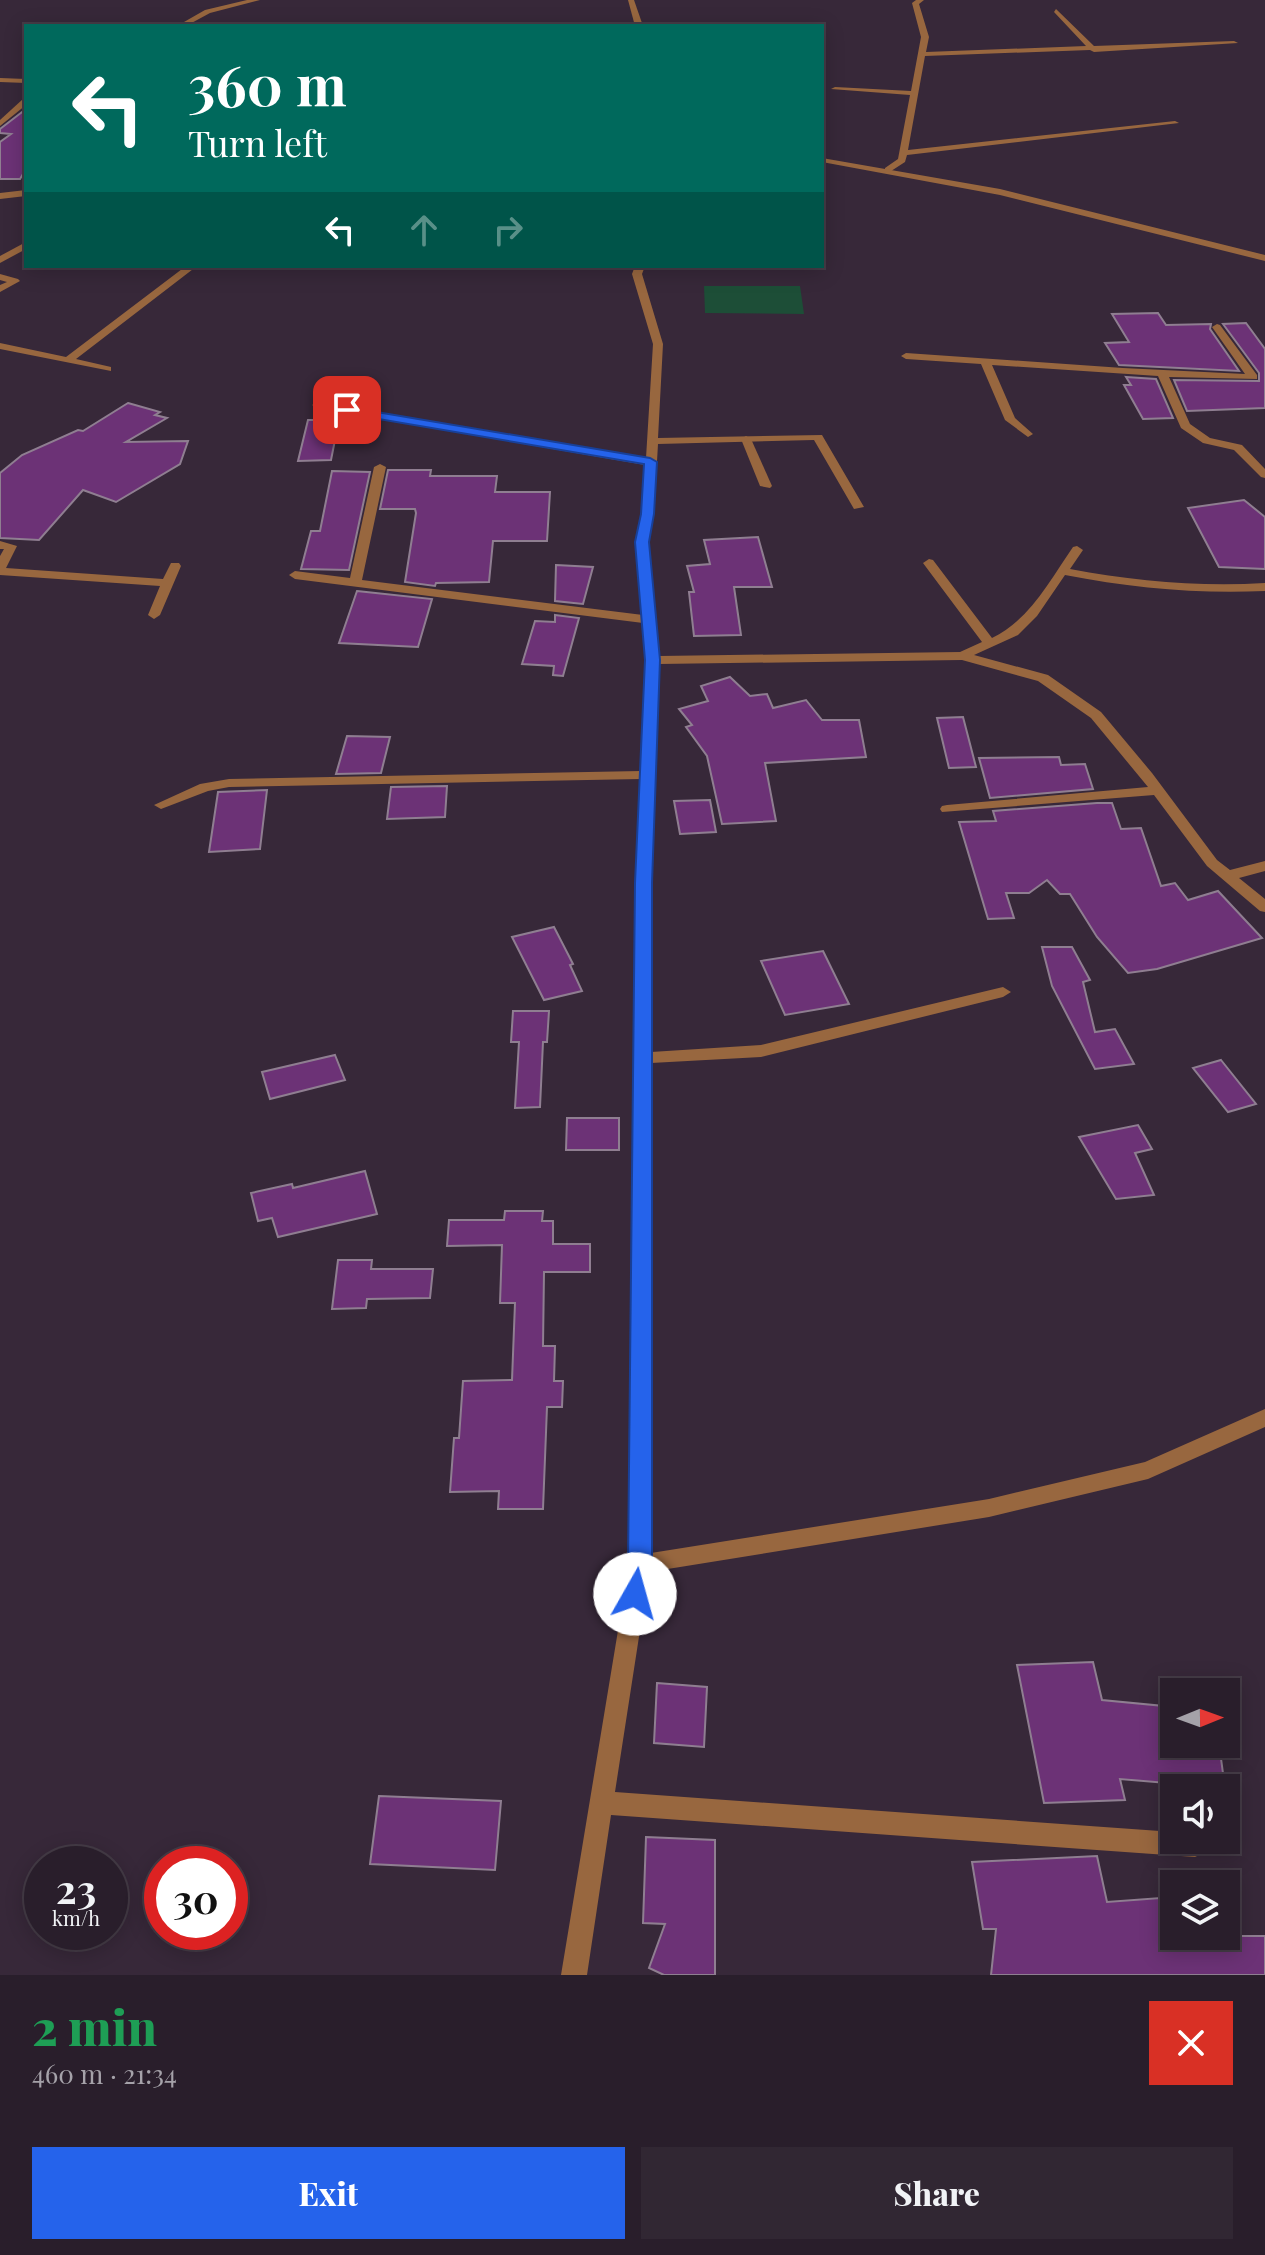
<!DOCTYPE html>
<meta charset="utf-8">
<style>
:root{--surface:#291e2b;--page:#312733;--text:#f1f3f6;--muted:#a5a2a9;--line:#453c47;--accent:#2563eb}
body{margin:0;font-family:"Playfair Display",serif;background:var(--page);color:var(--text);height:100vh;display:flex;flex-direction:column;font-size:30px;white-space:nowrap}
*{box-sizing:border-box;margin:0}
p{font-size:26px;color:var(--muted)}
.icon{flex:none;width:44px;height:44px;fill:none;stroke:currentColor;stroke-width:2;stroke-linecap:round;stroke-linejoin:round}
.map{position:relative;height:1975px;overflow:hidden}
.drawer{display:flex;flex-direction:column;background:var(--surface);flex:1}
.drawer>*{flex:none}
.top-card{position:absolute;left:24px;top:24px;width:800px;height:244px;border-radius:0px;box-shadow:0 4px 20px #0003,0 0 0 2px var(--line);background:#00695c;color:#fff;overflow:hidden}
.needle{width:52px;rotate:89deg}
.controls{position:absolute;left:1160px;top:1678px;display:grid;gap:16px}
.controls a{display:grid;place-items:center;width:80px;height:80px;border-radius:0px;background:var(--surface);box-shadow:0 4px 20px #0003,0 0 0 2px var(--line);font-size:40px}
.speed{position:absolute;left:24px;top:1846px;display:flex;gap:16px;font-size:40px;font-weight:700;text-align:center}
.speed>*{display:grid;place-content:center;width:104px;height:104px;border-radius:50%;background:var(--surface);box-shadow:0 4px 20px #0003,0 0 0 2px var(--line);line-height:1}
.speed small{font-size:20px;font-weight:400}
.speed .limit{border:12px solid #d22;background:#fff;color:#111}
.pin{position:absolute;display:grid;place-items:center;width:68px;height:68px;color:#fff;margin:-34px;border-radius:16px;box-shadow:0 4px 12px #0006}
.me{position:absolute;width:88px;margin:-44px;rotate:7deg;stroke-linejoin:round;filter:drop-shadow(0 0 6px #0008)}
.turn{display:flex;align-items:center;gap:28px;height:168px;padding:0 32px;font-size:36px}
.turn .icon{width:104px;height:104px;stroke-width:2.5}
.turn b{display:block;font-size:56px;line-height:68px}
.lanes{display:flex;align-items:center;height:76px;padding:0 32px;background:#0003;justify-content:center;gap:40px;direction:ltr}
.lanes .off{opacity:.35}
.round{display:grid;place-items:center;flex:none;width:84px;height:84px;border-radius:0px;background:var(--page)}
.summary{display:flex;align-items:center;justify-content:space-between;height:136px;padding:0 32px}
h1{font-size:48px;font-weight:800;line-height:60px;color:#1e9e55}
.button{display:flex;gap:16px;margin-top:auto;padding:16px 32px}
.button a{flex:1;height:92px;border-radius:0px;background:var(--accent);color:#fff;font-size:32px;font-weight:800;line-height:92px;text-align:center}
.button a+a{background:var(--page);color:var(--text)}
.map>svg:first-child{display:block}
.green{fill:#1d4e37}
.building{fill:#6c3276;stroke:#8f7e91;stroke-width:2}
.lines{fill:none;stroke-linecap:round;stroke-linejoin:round}
.service{fill:#98673f;fill-rule:evenodd}
.minor{fill:#98673f;fill-rule:evenodd}
.tertiary{fill:#98673f;fill-rule:evenodd}
.route{fill:#2563eb;stroke:#184099;stroke-width:2}
</style>
<div class="map">
<svg width="1265" height="1975" viewBox="0 0 1265 1975">
<rect width="100%" height="100%" fill="#372839"/>
<path class="green" d="M 704,286 L 800,286 L 804,314 L 705,313 Z"/>
<g class="building">
<path d="M 26,109 L 26,169 L 20,179 L 0,179 L 0,142 L 11,134 L 0,133 L 0,129 Z"/>
<path d="M 1158,313 L 1166,325 L 1211,324 L 1210,329 L 1239,371 L 1119,365 L 1105,343 L 1129,342 L 1112,314 Z"/>
<path d="M 1246,323 L 1265,349 L 1265,408 L 1187,411 L 1174,380 L 1259,381 L 1259,373 L 1223,324 Z"/>
<path d="M 1126,377 L 1156,379 L 1173,418 L 1143,419 L 1124,385 L 1131,385 Z"/>
<path d="M 128,403 L 160,412 L 155,415 L 167,418 L 126,442 L 188,441 L 180,464 L 116,502 L 83,490 L 39,540 L 0,538 L 0,473 L 22,455 L 78,430 L 83,431 Z"/>
<path d="M 308,420 L 339,420 L 331,460 L 298,461 Z"/>
<path d="M 388,470 L 431,470 L 430,476 L 497,476 L 495,492 L 550,492 L 547,541 L 493,541 L 489,582 L 436,583 L 435,586 L 405,582 L 416,513 L 415,509 L 380,509 Z"/>
<path d="M 332,471 L 370,472 L 349,570 L 301,569 L 311,531 L 320,531 Z"/>
<path d="M 1244,500 L 1265,517 L 1265,569 L 1219,567 L 1188,508 Z"/>
<path d="M 758,537 L 772,587 L 734,587 L 741,635 L 694,636 L 689,592 L 694,592 L 687,566 L 710,564 L 704,540 Z"/>
<path d="M 556,565 L 593,567 L 583,604 L 555,601 Z"/>
<path d="M 357,591 L 432,599 L 418,647 L 339,643 Z"/>
<path d="M 555,615 L 579,618 L 563,676 L 553,675 L 554,666 L 522,664 L 535,621 L 555,622 Z"/>
<path d="M 730,677 L 750,696 L 767,694 L 773,708 L 806,700 L 822,720 L 859,720 L 866,757 L 765,763 L 776,821 L 722,824 L 707,756 L 686,727 L 692,725 L 679,709 L 708,701 L 701,686 Z"/>
<path d="M 963,717 L 976,767 L 949,768 L 937,718 Z"/>
<path d="M 347,736 L 390,737 L 381,773 L 336,774 Z"/>
<path d="M 1059,757 L 1061,765 L 1085,764 L 1093,789 L 990,798 L 979,758 Z"/>
<path d="M 447,786 L 445,817 L 387,819 L 391,787 Z"/>
<path d="M 267,790 L 260,849 L 209,852 L 218,792 Z"/>
<path d="M 710,800 L 716,832 L 680,834 L 674,801 Z"/>
<path d="M 1097,803 L 1112,803 L 1121,829 L 1141,828 L 1161,886 L 1175,883 L 1188,900 L 1218,891 L 1262,938 L 1157,969 L 1128,973 L 1097,937 L 1070,894 L 1060,894 L 1047,880 L 1029,893 L 1006,893 L 1014,918 L 988,919 L 959,822 L 996,821 L 993,811 Z"/>
<path d="M 554,927 L 573,964 L 570,965 L 582,991 L 544,1000 L 512,937 Z"/>
<path d="M 1042,947 L 1072,947 L 1090,980 L 1083,982 L 1095,1032 L 1115,1029 L 1134,1064 L 1095,1069 L 1052,986 Z"/>
<path d="M 823,951 L 849,1004 L 785,1015 L 761,961 Z"/>
<path d="M 513,1011 L 549,1011 L 547,1042 L 543,1042 L 540,1107 L 515,1108 L 519,1042 L 511,1042 Z"/>
<path d="M 335,1055 L 345,1080 L 270,1099 L 262,1072 Z"/>
<path d="M 1221,1060 L 1256,1104 L 1228,1112 L 1193,1068 Z"/>
<path d="M 567,1118 L 619,1118 L 619,1150 L 566,1150 Z"/>
<path d="M 1138,1125 L 1152,1149 L 1135,1153 L 1154,1195 L 1116,1199 L 1079,1137 Z"/>
<path d="M 365,1171 L 377,1214 L 278,1237 L 272,1218 L 258,1221 L 251,1193 L 292,1184 L 293,1188 Z"/>
<path d="M 505,1211 L 543,1211 L 542,1221 L 553,1221 L 553,1244 L 590,1244 L 590,1272 L 544,1272 L 543,1346 L 555,1346 L 554,1381 L 563,1381 L 562,1407 L 547,1407 L 543,1509 L 498,1509 L 499,1491 L 450,1492 L 454,1438 L 459,1438 L 463,1381 L 512,1380 L 515,1303 L 500,1303 L 502,1245 L 447,1246 L 449,1220 L 504,1220 Z"/>
<path d="M 338,1260 L 372,1260 L 371,1269 L 433,1269 L 430,1298 L 367,1299 L 366,1308 L 332,1309 Z"/>
<path d="M 1093,1662 L 1102,1700 L 1174,1707 L 1174,1744 L 1219,1744 L 1225,1788 L 1120,1779 L 1125,1800 L 1044,1803 L 1017,1665 Z"/>
<path d="M 657,1683 L 707,1687 L 704,1747 L 654,1743 Z"/>
<path d="M 379,1796 L 501,1801 L 495,1870 L 370,1864 Z"/>
<path d="M 646,1837 L 715,1840 L 715,1975 L 664,1975 L 649,1968 L 665,1924 L 643,1923 Z"/>
<path d="M 1097,1856 L 1107,1902 L 1174,1897 L 1174,1936 L 1265,1936 L 1265,1975 L 991,1975 L 996,1929 L 983,1929 L 972,1862 Z"/>
</g>
<g class="lines">
<path class="service" d="M 746,436 L 751,439 L 772,486 L 770,488 L 760,486 L 741,439 Z"/>
<g class="minor">
<path d="M 247,0 L 260,0 L 210,13 L 186,26 L 177,26 L 205,10 Z"/>
<path d="M 628,0 L 634,0 L 643,26 L 635,26 Z"/>
<path d="M 916,0 L 924,0 L 919,4 L 929,37 L 926,52 L 1086,46 L 1054,12 L 1056,9 L 1094,46 L 1234,41 L 1238,43 L 1094,52 L 1090,50 L 925,56 L 908,150 L 1175,121 L 1179,123 L 907,155 L 905,162 L 888,173 L 885,172 L 885,168 L 898,159 L 910,95 L 831,89 L 835,87 L 911,91 L 921,37 L 912,3 Z"/>
<path d="M 23,99 L 26,99 L 26,105 L 0,126 L 0,120 Z"/>
<path d="M 26,190 L 26,196 L 0,199 L 0,193 Z"/>
<path d="M 26,242 L 26,249 L 0,263 L 0,256 Z"/>
<path d="M 186,266 L 197,266 L 76,359 L 111,367 L 111,371 L 0,349 L 0,343 L 66,357 Z"/>
<path d="M 635,266 L 645,266 L 642,274 L 663,344 L 658,438 L 822,435 L 864,507 L 854,509 L 814,440 L 658,444 L 654,514 L 648,542 L 659,656 L 960,652 L 982,642 L 923,563 L 929,559 L 933,560 L 992,638 C 1030,620 1050,580 1073,547 L 1077,546 L 1083,550 L 1070,569 C 1135,581 1199,587 1265,583 L 1265,591 C 1197,594 1132,588 1065,575 L 1037,616 L 1018,635 L 974,655 L 1048,675 L 1101,712 L 1152,773 L 1217,860 L 1230,870 L 1265,861 L 1265,871 L 1239,878 L 1265,899 L 1265,912 L 1260,911 L 1207,866 L 1154,795 L 942,812 L 940,809 L 942,806 L 947,805 L 1148,787 L 1091,718 L 1038,681 L 962,660 L 659,664 L 651,883 L 651,1052 L 761,1045 L 1003,987 L 1011,992 L 1003,997 L 761,1057 L 651,1063 L 651,1553 L 989,1499 L 1145,1462 L 1265,1409 L 1265,1427 L 1148,1479 L 989,1517 L 649,1572 L 615,1792 L 1174,1832 L 1174,1840 L 1205,1840 L 1207,1845 L 1203,1853 L 1195,1857 L 611,1815 L 587,1975 L 561,1975 L 629,1564 L 635,883 L 641,779 L 229,787 L 208,791 L 161,809 L 154,805 L 200,784 L 229,779 L 641,771 L 647,660 L 643,623 L 295,579 L 289,575 L 295,571 L 350,578 L 374,467 L 380,464 L 386,467 L 362,580 L 643,615 L 636,542 L 642,514 L 645,465 L 317,408 L 312,405 L 317,402 L 646,458 L 653,344 L 632,274 Z"/>
<path d="M 0,274 L 18,279 L 20,281 L 0,292 L 0,285 L 7,282 L 0,280 Z"/>
<path d="M 1217,324 L 1220,325 L 1257,375 L 1257,379 L 1169,377 L 1190,424 L 1210,438 L 1242,445 L 1265,469 L 1265,478 L 1261,477 L 1234,450 L 1203,443 L 1181,428 L 1158,376 L 992,365 L 1015,418 L 1033,434 L 1028,437 L 1005,420 L 981,364 L 906,359 L 901,356 L 906,353 L 1123,368 L 1245,374 L 1212,327 Z"/>
<path d="M 0,541 L 17,546 L 6,568 L 163,579 L 171,563 L 179,563 L 181,566 L 160,615 L 154,619 L 148,615 L 160,586 L 0,575 L 0,556 L 4,549 L 0,549 Z"/>
</g>
<g class="tertiary">
<path d="M 0,78 L 26,79 L 26,83 L 0,82 Z"/>
<path d="M 822,158 L 1000,189 L 1265,255 L 1265,261 L 1000,195 L 822,162 Z"/>
</g>
</g>
<path class="route" d="M 347,407 L 650,458 L 657,462 L 654,514 L 649,542 L 660,660 L 652,883 L 652,1564 L 644,1602 L 635,1605 L 627,1602 L 623,1594 L 628,1564 L 635,883 L 645,660 L 635,542 L 641,514 L 644,464 L 343,413 L 343,408 Z"/>
</svg>
<div class="controls">
<a><svg class="needle" viewBox="-14 -14 28 28"><path d="M0-13l5 13h-10z" fill="#e53935"/><path d="M0 13l5-13h-10z" fill="#a5a2a9"/></svg></a>
<a><svg class="icon" aria-label="sound" viewBox="0 0 24 24"><path d="M4 9h4l5-4v14l-5-4H4zM17 9q2 3 0 6"/></svg></a>
<a><svg class="icon" aria-label="layers" viewBox="0 0 24 24"><path d="M12 4l9 5-9 5-9-5zM3 14l9 5 9-5"/></svg></a>
</div>
<div class="speed"><div>23<small>km/h</small></div><div class="limit">30</div></div>
<div class="pin" style="left:347px;top:410px;background:#d93025"><svg class="icon" aria-label="arrive" viewBox="0 0 24 24"><path d="M6 21V4h12l-3 4 3 4H6"/></svg></div>
<svg class="me" style="left:635px;top:1594px" viewBox="-20 -20 40 40"><circle r="19" fill="#fff"/><path d="M0-13L10 11 0 6-10 11z" fill="#2563eb"/></svg>
<div class="top-card">
<div class="turn"><svg class="icon" aria-label="left" viewBox="0 0 24 24"><path d="M17 20v-9H6M10 6l-5 5 5 5"/></svg><div><b>360 m</b>Turn left</div></div>
<div class="lanes"><svg class="icon" aria-label="left" viewBox="0 0 24 24"><path d="M17 20v-9H6M10 6l-5 5 5 5"/></svg><svg class="icon off" aria-label="ahead" viewBox="0 0 24 24"><path d="M12 20V5M6 11l6-6 6 6"/></svg><svg class="icon off" aria-label="right" viewBox="0 0 24 24"><path d="M7 20v-9h11M14 6l5 5-5 5"/></svg></div>
</div>
</div>
<section class="drawer">
<div class="summary"><div><h1>2 min</h1><p>460 m · 21:34</p></div><a class="round" style="background:#d93025;color:#fff"><svg class="icon" aria-label="close" viewBox="0 0 24 24"><path d="M6 6l12 12M18 6L6 18"/></svg></a></div>
<div class="button"><a>Exit</a><a>Share</a></div>
</section>
